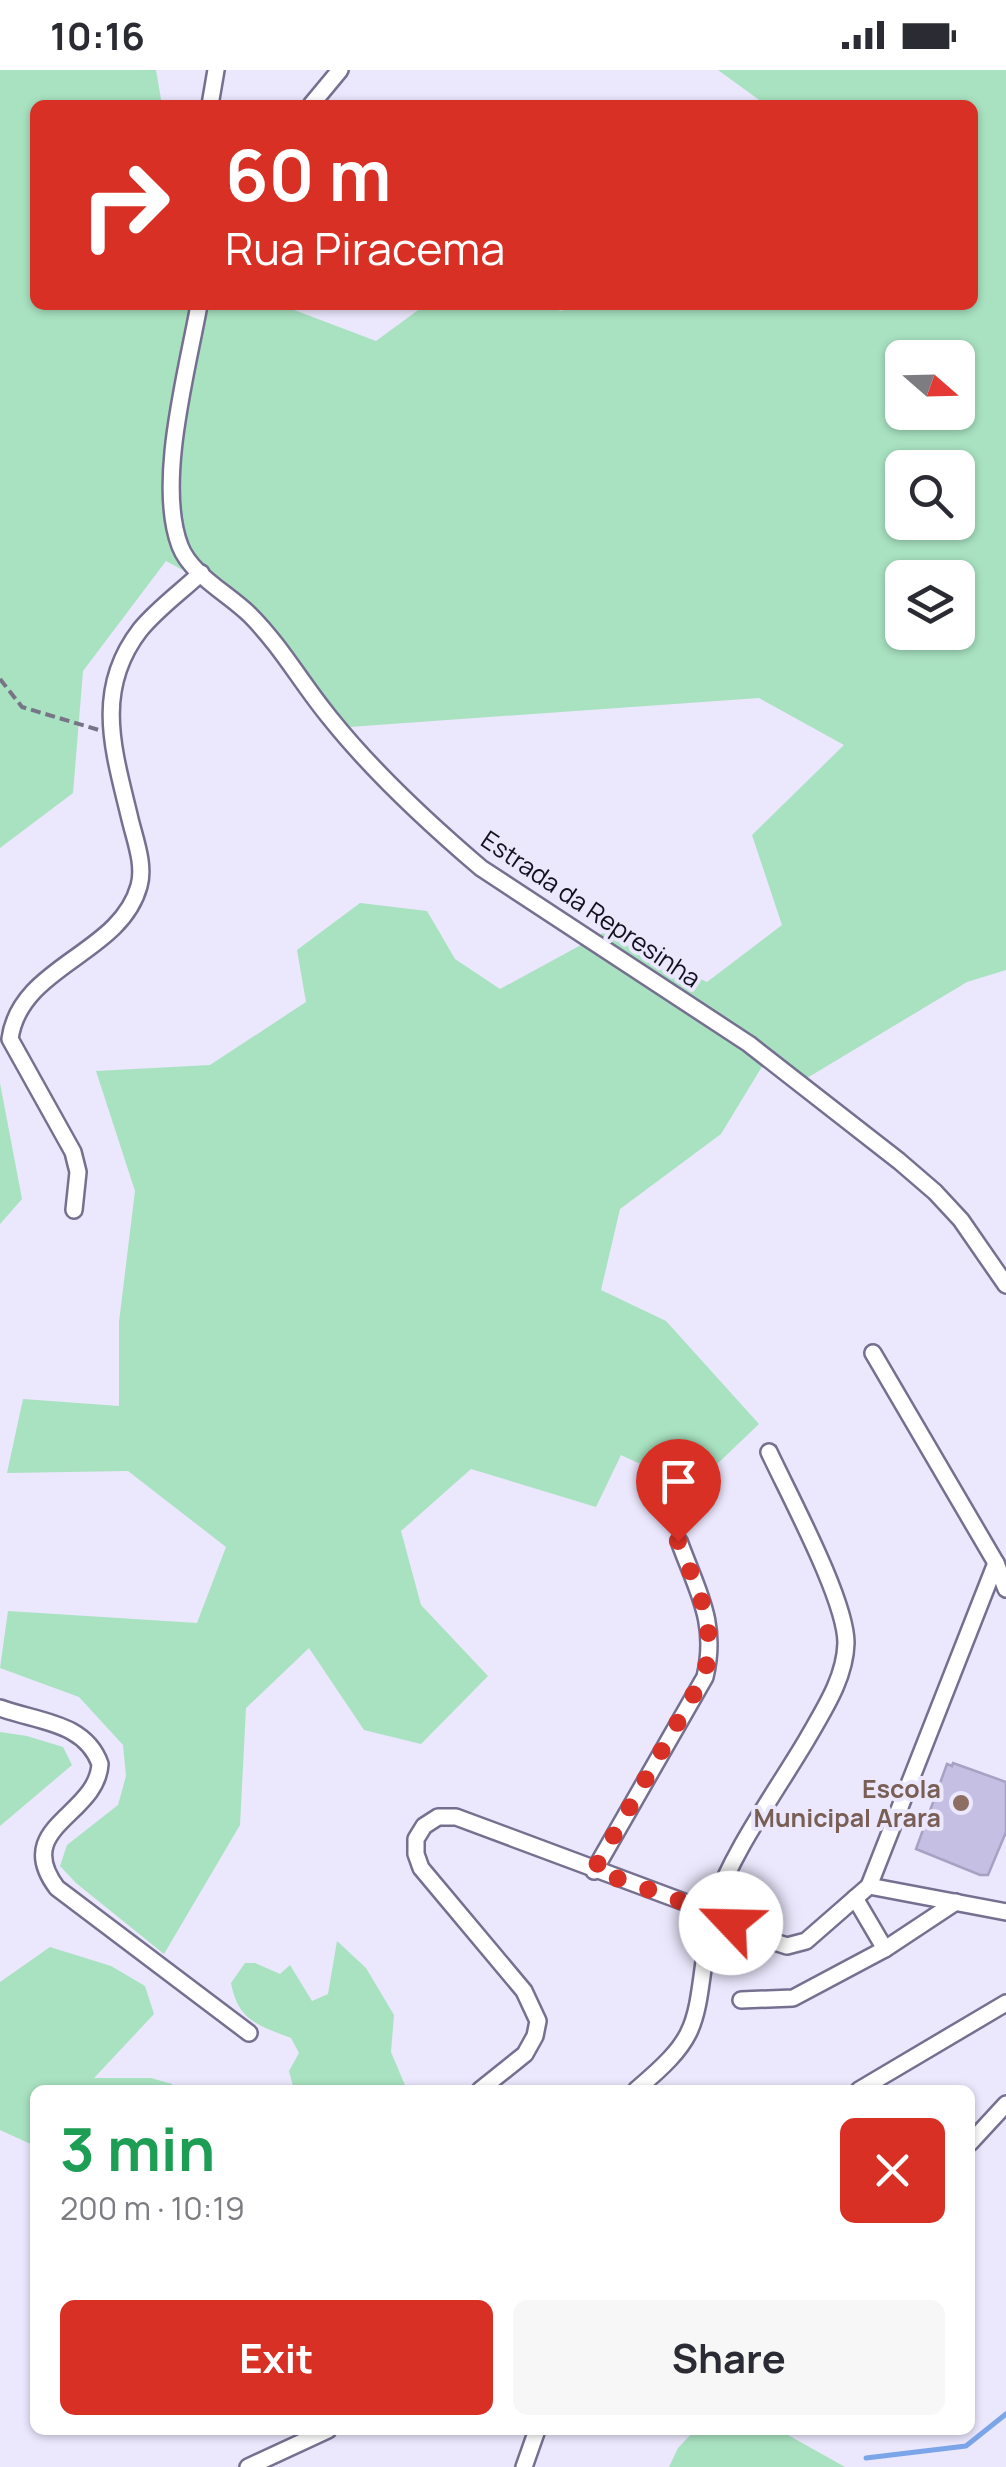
<!DOCTYPE html>
<meta charset="utf-8">
<style>
:root{--surface:#fff;--page:#f7f7f7;--text:#2b2b33;--muted:#7c7c81;--accent:#d93025}
body{margin:0;font-family:Manrope,sans-serif;background:var(--page);color:var(--text);height:100vh;display:flex;flex-direction:column;font-size:38px;white-space:nowrap}
*{box-sizing:border-box;margin:0}
p{font-size:32px;color:var(--muted)}
.icon{flex:none;width:55px;height:55px;fill:none;stroke:currentColor;stroke-width:2;stroke-linecap:round;stroke-linejoin:round}
.map{position:relative;flex:1;overflow:hidden}
.drawer{position:absolute;left:30px;top:2015px;width:945px;height:350px;display:flex;flex-direction:column;background:var(--surface);border-radius:15px;box-shadow:0 2px 8px #0004}
.drawer>*{flex:none}
.banner{position:absolute;left:30px;top:30px;width:948px;height:210px;border-radius:15px;box-shadow:0 2px 8px #0004;background:#d93025;color:#fff;overflow:hidden}
.needle{width:65px;rotate:110deg}
.tools{position:absolute;left:885px;top:270px;display:grid;gap:20px}
.tools a{display:grid;place-items:center;width:90px;height:90px;border-radius:15px;background:var(--surface);box-shadow:0 2px 8px #0004;font-size:50px}
.pin{position:absolute;display:grid;place-items:center;width:85px;height:85px;color:#fff;margin:-102px -42px;border-radius:50% 50% 50% 0;rotate:-45deg;box-shadow:0 0 10px #0007}
.pin .icon{rotate:45deg}
.me{position:absolute;width:110px;margin:-55px;rotate:294deg;stroke-linejoin:round;filter:drop-shadow(0 0 8px #0008)}
.turn{display:flex;align-items:center;gap:35px;height:210px;padding:0 30px;font-size:45px}
.turn .icon{width:130px;height:130px;stroke-width:2.5}
.turn b{display:block;font-size:70px;line-height:85px}
.round{display:grid;place-items:center;flex:none;width:105px;height:105px;border-radius:15px;background:var(--page)}
.overview{display:flex;align-items:center;justify-content:space-between;height:170px;padding:0 30px}
h1{font-size:60px;font-weight:700;line-height:75px;color:#1e9e55}
.cta{display:flex;gap:20px;margin-top:auto;padding:20px 30px}
.cta a{flex:1;height:115px;border-radius:15px;background:var(--accent);color:#fff;font-size:40px;font-weight:700;line-height:115px;text-align:center}
.cta a+a{background:var(--page);color:var(--text)}
.status{display:flex;justify-content:space-between;align-items:center;height:70px;padding:0 50px;background:var(--surface);direction:ltr}
.status svg{height:28px;fill:currentColor}
.map>svg:first-child{display:block}
.green{fill:#a8e2c1;fill-rule:evenodd}
.lines{fill:none;stroke-linecap:round;stroke-linejoin:round}
.stream{stroke:#7ba5e9;stroke-width:5}
.building{fill:#c5bfe3;stroke:#a7a1c3;stroke-width:2.5}
.minor-casing{stroke:#767090;stroke-width:20}
.path{stroke:#777485;stroke-width:4;stroke-dasharray:10 5;stroke-linecap:butt}
.minor{stroke:#fff;stroke-width:15}
.route{stroke:#d93025;stroke-width:18;stroke-dasharray:0 32.4}
.education-dot{fill:#8d6e63;stroke:#ebe7fd;stroke-width:4}
.labels{text-anchor:middle;stroke-width:8;stroke-linejoin:round;paint-order:stroke}
.street-label{font-size:25px;fill:#12101c;stroke:#ebe7fd}
.education-label{font-size:25px;font-weight:bold;fill:#785e54;stroke:#ebe7fd;text-anchor:end}
</style>
<div class="status"><b>10:16</b><svg viewBox="0 0 49 12"><path d="M0 12V9h3v3zM5 12V6h3v6zM10 12V3h3v9zM15 12V0h3v12zM26 1h20v11H26zM47 4h2v5h-2z"/></svg></div>
<div class="map">
<svg width="1006" height="2397" viewBox="0 0 1006 2397">
<rect width="100%" height="100%" fill="#ebe7fd"/>
<g class="green">
<path d="M 0,0 L 156,0 L 162,35 L 35,35 L 35,235 L 281,235 L 376,271 L 425,235 L 537,235 L 562,241 L 567,235 L 972,235 L 972,35 L 766,35 L 718,0 L 1006,0 L 1006,900 L 967,912 L 807,1008 L 772,980 L 721,1064 L 620,1139 L 601,1220 L 666,1251 L 759,1354 L 692,1418 L 621,1385 L 596,1437 L 471,1399 L 401,1461 L 421,1535 L 488,1606 L 421,1674 L 364,1660 L 309,1578 L 246,1638 L 240,1755 L 164,1884 L 76,1813 L 60,1796 L 67,1775 L 118,1735 L 126,1706 L 123,1675 L 79,1627 L 0,1598 L 8,1541 L 197,1553 L 226,1477 L 128,1401 L 7,1403 L 23,1329 L 119,1336 L 119,1252 L 135,1121 L 96,1001 L 210,995 L 306,932 L 297,880 L 360,833 L 427,841 L 455,889 L 500,919 L 603,863 L 707,912 L 782,855 L 752,765 L 844,675 L 759,628 L 335,658 L 236,529 L 166,491 L 83,601 L 73,723 L 0,778 ZM 902,288 L 958,288 L 958,342 L 902,342 ZM 902,398 L 958,398 L 958,452 L 902,452 ZM 902,508 L 958,508 L 958,562 L 902,562 Z"/>
<path d="M 0,1013 L 22,1129 L 0,1154 Z"/>
<path d="M 0,1662 L 27,1666 L 63,1677 L 72,1695 L 0,1756 Z"/>
<path d="M 337,1871 L 366,1898 L 394,1945 L 391,1982 L 407,2020 L 294,2020 L 289,2001 L 299,1983 L 291,1968 C 257,1955 238,1950 231,1913 L 245,1893 L 255,1893 L 280,1904 L 290,1895 L 312,1931 L 328,1924 Z"/>
<path d="M 50,1877 L 111,1896 L 145,1916 L 154,1944 L 94,2008 L 151,2008 L 172,2014 L 173,2020 L 35,2020 L 35,2076 L 0,2060 L 0,1912 Z"/>
<path d="M 695,2360 L 779,2360 L 845,2397 L 669,2397 L 678,2378 Z"/>
</g>
<g class="lines">
<path class="stream" d="M 866,2388 L 966,2376 L 1006,2344"/>
</g>
<path class="building" d="M 953,1693 L 1006,1712 L 1006,1762 L 988,1805 L 980,1805 L 916,1779 L 947,1694 L 952,1696 Z"/>
<g class="lines">
<defs>
<g id="minor">
<path d="M 210,35 L 216,0"/>
<path d="M 311,35 L 340,0"/>
<path d="M 199,235 C 187,302 156,413 180,476 C 191,505 229,524 250,545 C 281,576 302,614 330,648 C 374,703 427,752 481,798 L 749,974 L 899,1091 L 935,1122 L 961,1150 L 1006,1215"/>
<path d="M 74,1140 L 78,1102 L 73,1082 L 10,969 C 20,895 120,885 139,816 C 145,795 135,770 130,749 C 114,682 93,621 140,560 C 157,539 182,521 201,503"/>
<path d="M 873,1283 L 996,1493 L 1006,1519"/>
<path d="M 0,1638 C 38,1652 85,1652 100,1694 C 97,1746 11,1757 57,1818 L 249,1963"/>
<path d="M 594,1801 L 705,1607 C 718,1552 697,1521 679,1471"/>
<path d="M 869,1816 L 1006,1842"/>
<path d="M 885,1879 L 956,1832"/>
<path d="M 741,1930 L 793,1928 L 885,1879 L 855,1828"/>
<path d="M 480,2020 L 525,1984 L 535,1966 L 538,1951 L 524,1921 L 421,1798 L 416,1784 L 416,1769 L 424,1756 L 438,1747 L 456,1747 L 711,1842 L 750,1864 L 787,1876 L 806,1871 L 869,1816 L 996,1493"/>
<path d="M 636,2020 C 696,1969 695,1960 705,1884 C 707,1869 708,1852 713,1838 C 732,1782 775,1723 806,1671 C 823,1641 845,1609 846,1573 C 846,1530 789,1425 769,1382"/>
<path d="M 859,2020 L 1006,1933"/>
<path d="M 970,2073 L 1006,2034"/>
<path d="M 248,2397 L 328,2360"/>
<path d="M 524,2397 L 537,2360"/>
</g>
</defs>
<use href="#minor" class="minor-casing"/>
<path class="path" d="M 0,609 L 22,637 L 99,660"/>
<use href="#minor" class="minor"/>
</g>
<g class="lines">
<path class="route" d="M 678,1471 C 697,1521 718,1552 704,1606 L 594,1800 L 711,1842 L 731,1853"/>
</g>
<circle class="education-dot" cx="961" cy="1733" r="10"/>
<g class="labels">
<g class="street-label">
<text transform="translate(591 839) rotate(34)" y="9">Estrada da Represinha</text>
</g>
<g class="education-label">
<text x="941" y="1728">Escola<tspan x="941" dy="29">Municipal Arara</tspan></text>
</g>
</g>
</svg>
<div class="tools">
<a><svg class="needle" viewBox="-14 -14 28 28"><path d="M0-13l5 13h-10z" fill="#e53935"/><path d="M0 13l5-13h-10z" fill="#7c7c81"/></svg></a>
<a><svg class="icon" aria-label="search" viewBox="0 0 24 24"><circle cx="10" cy="10" r="6"/><path d="M15 15l6 6"/></svg></a>
<a><svg class="icon" aria-label="layers" viewBox="0 0 24 24"><path d="M12 4l9 5-9 5-9-5zM3 14l9 5 9-5"/></svg></a>
</div>
<div class="pin" style="left:678px;top:1471px;background:#d93025"><svg class="icon" aria-label="arrive" viewBox="0 0 24 24"><path d="M6 21V4h12l-3 4 3 4H6"/></svg></div>
<svg class="me" style="left:731px;top:1853px" viewBox="-20 -20 40 40"><circle r="19" fill="#fff"/><path d="M0-13L10 11 0 6-10 11z" fill="#d93025"/></svg>
<div class="banner">
<div class="turn"><svg class="icon" aria-label="right" viewBox="0 0 24 24"><path d="M7 20v-9h11M14 6l5 5-5 5"/></svg><div><b>60 m</b>Rua Piracema</div></div>
</div>
<section class="drawer">
<div class="overview"><div><h1>3 min</h1><p>200 m · 10:19</p></div><a class="round" style="background:#d93025;color:#fff"><svg class="icon" aria-label="close" viewBox="0 0 24 24"><path d="M6 6l12 12M18 6L6 18"/></svg></a></div>
<div class="cta"><a>Exit</a><a>Share</a></div>
</section>
</div>
